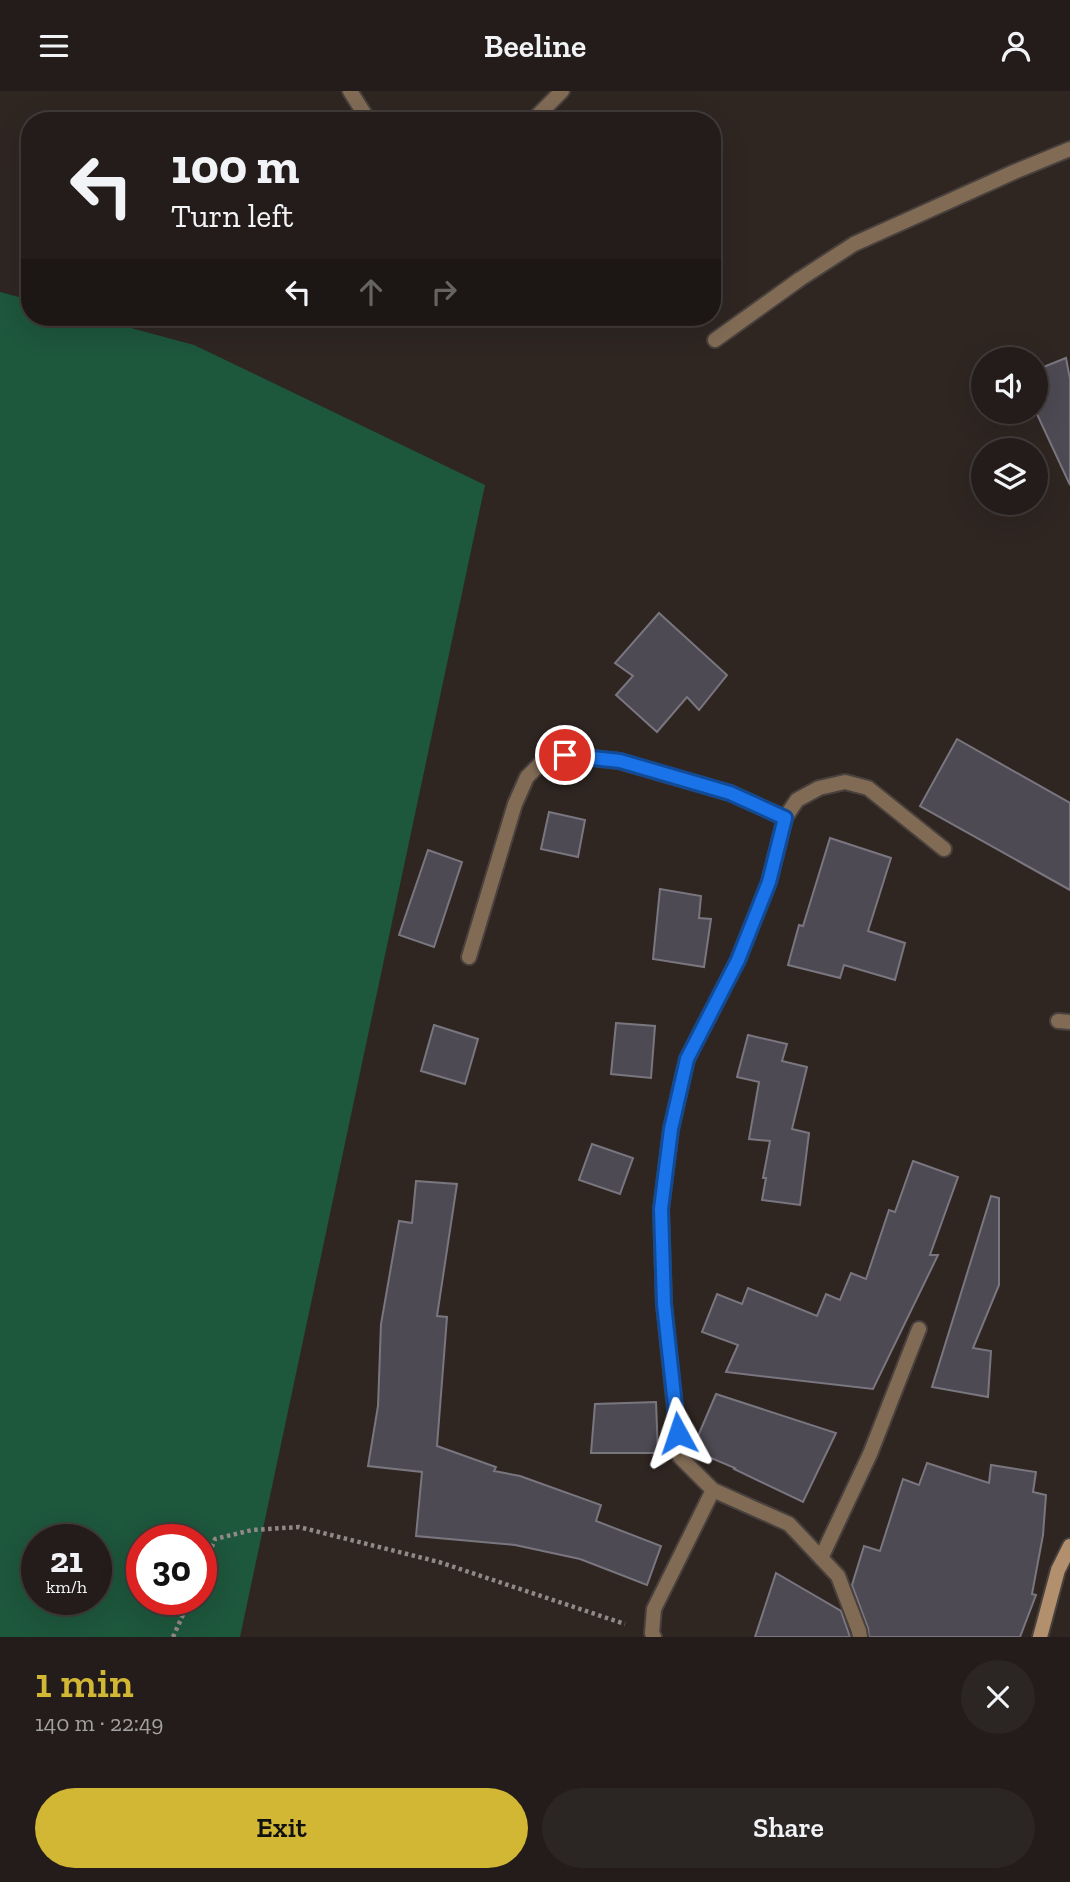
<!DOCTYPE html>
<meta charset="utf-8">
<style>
:root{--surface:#231c1a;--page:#2b2523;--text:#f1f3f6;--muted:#a3a1a2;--line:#403a39;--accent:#d2b735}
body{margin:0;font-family:"Zilla Slab",serif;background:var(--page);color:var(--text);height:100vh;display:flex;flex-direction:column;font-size:26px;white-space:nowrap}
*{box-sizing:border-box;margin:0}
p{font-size:23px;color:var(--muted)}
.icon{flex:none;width:38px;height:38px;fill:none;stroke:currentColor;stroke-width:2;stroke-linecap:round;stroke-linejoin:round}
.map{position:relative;height:1546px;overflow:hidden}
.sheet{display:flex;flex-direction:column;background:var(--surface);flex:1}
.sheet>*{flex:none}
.top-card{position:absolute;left:21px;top:21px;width:700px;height:214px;border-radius:28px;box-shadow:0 7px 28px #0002,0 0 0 2px var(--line);background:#231c1a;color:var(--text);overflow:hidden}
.tools{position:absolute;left:971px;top:256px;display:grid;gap:14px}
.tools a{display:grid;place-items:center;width:77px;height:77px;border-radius:50%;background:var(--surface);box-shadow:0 7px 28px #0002,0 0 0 2px var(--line);font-size:35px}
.speed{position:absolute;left:21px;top:1433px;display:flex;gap:14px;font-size:35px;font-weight:700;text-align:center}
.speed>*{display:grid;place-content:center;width:91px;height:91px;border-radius:50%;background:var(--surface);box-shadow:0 7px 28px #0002,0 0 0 2px var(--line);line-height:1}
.speed small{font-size:18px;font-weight:400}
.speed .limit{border:10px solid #d22;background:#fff;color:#111}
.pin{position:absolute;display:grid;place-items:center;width:60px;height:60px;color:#fff;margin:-30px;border:4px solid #fff;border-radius:50%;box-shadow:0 2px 7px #0007}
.me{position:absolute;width:77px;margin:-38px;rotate:355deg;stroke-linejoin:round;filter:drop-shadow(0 0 5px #0008)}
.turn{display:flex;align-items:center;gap:24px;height:147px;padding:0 35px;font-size:32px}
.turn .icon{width:91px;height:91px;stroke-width:2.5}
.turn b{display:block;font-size:49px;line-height:60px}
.lanes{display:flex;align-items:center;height:66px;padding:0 35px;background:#0003;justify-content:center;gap:35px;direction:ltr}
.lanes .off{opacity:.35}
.round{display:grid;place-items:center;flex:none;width:74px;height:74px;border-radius:37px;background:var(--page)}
.summary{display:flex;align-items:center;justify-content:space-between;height:119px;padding:0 35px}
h1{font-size:42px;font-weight:600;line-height:52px;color:var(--accent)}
.cta{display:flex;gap:14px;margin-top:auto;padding:14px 35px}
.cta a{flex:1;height:80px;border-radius:42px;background:var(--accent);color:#111;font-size:28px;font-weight:600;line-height:80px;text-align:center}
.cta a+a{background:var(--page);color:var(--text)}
header{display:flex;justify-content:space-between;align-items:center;height:91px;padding:0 35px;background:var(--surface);font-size:32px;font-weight:600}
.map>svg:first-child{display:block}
.green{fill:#1d573c;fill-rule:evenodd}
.building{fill:#4e4a53;stroke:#7a7680;stroke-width:2}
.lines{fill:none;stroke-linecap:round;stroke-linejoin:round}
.lane-casing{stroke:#49413d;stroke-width:18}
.street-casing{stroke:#49413d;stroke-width:18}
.secondary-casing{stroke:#49413d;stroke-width:18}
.path{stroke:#918986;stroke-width:4.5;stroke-dasharray:3.5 3.5;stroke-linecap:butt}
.lane{stroke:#816b55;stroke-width:14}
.street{stroke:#816b55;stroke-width:14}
.secondary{stroke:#b3906d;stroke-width:14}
.route-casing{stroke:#114b97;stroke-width:18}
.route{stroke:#1a73e8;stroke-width:12}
</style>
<header><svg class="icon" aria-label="menu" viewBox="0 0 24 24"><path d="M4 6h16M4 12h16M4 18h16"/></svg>Beeline<svg class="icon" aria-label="person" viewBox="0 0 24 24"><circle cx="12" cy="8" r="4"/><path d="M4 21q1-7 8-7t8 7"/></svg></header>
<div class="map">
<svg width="1070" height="1546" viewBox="0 0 1070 1546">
<rect width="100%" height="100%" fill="#2f2622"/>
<path class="green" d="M 0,201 L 30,209 L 30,226 L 90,226 L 194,254 L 485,394 L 240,1546 L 0,1546 ZM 37,1449 L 96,1449 L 96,1508 L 37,1508 ZM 142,1449 L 201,1449 L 201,1508 L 142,1508 Z"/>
<g class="building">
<path d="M 1066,267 L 1070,288 L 1070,394 L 1036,321 L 1036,279 Z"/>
<path d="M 659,522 L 727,584 L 699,619 L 687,606 L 657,641 L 616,604 L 633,585 L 615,572 Z"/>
<path d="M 957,648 L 1070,712 L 1070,799 L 920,715 Z"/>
<path d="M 549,721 L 585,729 L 578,766 L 541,758 Z"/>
<path d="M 830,747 L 891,767 L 868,840 L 905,852 L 895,889 L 844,874 L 840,887 L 788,874 L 799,834 L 803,835 Z"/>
<path d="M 428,759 L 462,771 L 434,856 L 399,844 Z"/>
<path d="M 660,798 L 701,805 L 699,827 L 711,828 L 704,876 L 653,868 Z"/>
<path d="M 616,932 L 655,935 L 651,987 L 611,983 Z"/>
<path d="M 434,934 L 478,948 L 465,993 L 421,980 Z"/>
<path d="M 748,944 L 787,953 L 782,970 L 807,976 L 792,1038 L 809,1042 L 800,1114 L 762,1109 L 766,1087 L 763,1087 L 770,1050 L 749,1048 L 759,991 L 737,986 Z"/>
<path d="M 592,1053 L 633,1067 L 620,1103 L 579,1089 Z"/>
<path d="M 913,1070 L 958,1086 L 930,1164 L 938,1164 L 873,1298 L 726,1281 L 738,1254 L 702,1241 L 717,1203 L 742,1213 L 748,1197 L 817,1225 L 826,1203 L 840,1209 L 851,1182 L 866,1188 L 889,1119 L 895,1121 Z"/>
<path d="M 416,1090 L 457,1093 L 437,1225 L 447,1226 L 437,1355 L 496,1376 L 494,1380 L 520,1385 L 601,1414 L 596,1430 L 661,1455 L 647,1494 L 580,1468 L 515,1454 L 416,1445 L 422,1381 L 368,1375 L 378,1315 L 381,1233 L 399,1130 L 412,1132 Z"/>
<path d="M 991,1105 L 999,1107 L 999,1194 L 973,1257 L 991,1260 L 988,1306 L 932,1296 Z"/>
<path d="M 716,1303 L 836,1342 L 803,1411 L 734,1378 L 735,1377 L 692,1359 Z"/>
<path d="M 656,1311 L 658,1362 L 591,1362 L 595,1313 Z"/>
<path d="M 927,1372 L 989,1392 L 991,1374 L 1036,1381 L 1033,1401 L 1046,1404 L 1043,1444 L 1032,1503 L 1036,1504 L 1020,1546 L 869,1546 L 868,1537 L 852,1494 L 864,1455 L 880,1460 L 903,1388 L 919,1394 Z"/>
<path d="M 776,1482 L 841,1520 L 850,1546 L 755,1546 Z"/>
</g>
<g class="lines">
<defs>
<g id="lane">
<path d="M 785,727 L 797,709 L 819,697 L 845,691 L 868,697 L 944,758"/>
<path d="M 1058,930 L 1070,931"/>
</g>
<g id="street">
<path d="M 350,0 L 369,30"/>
<path d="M 532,30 L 562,0"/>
<path d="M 715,249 L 800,188 L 854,153 L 1014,81 L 1070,58"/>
<path d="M 469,866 L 515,713 L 527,686 L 542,671 L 565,664 L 619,670 L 730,702 L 785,727 L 769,791 L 738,869 L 687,968 L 671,1038 L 661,1118 L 664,1213 L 680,1366 L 713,1399 L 789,1433 L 838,1485 L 859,1540 L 860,1546"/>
<path d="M 821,1467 L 870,1363 L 919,1238"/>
<path d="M 654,1546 L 652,1542 L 654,1518 L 713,1399"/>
</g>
<path id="secondary" d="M 1040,1546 L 1058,1479 L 1070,1455"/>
</defs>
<use href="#lane" class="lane-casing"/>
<use href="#street" class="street-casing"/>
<use href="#secondary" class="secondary-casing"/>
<g class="path">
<path d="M 201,1482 L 215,1448 L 252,1439 L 299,1436 L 439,1471 L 625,1533"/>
<path d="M 173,1546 L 190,1508"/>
</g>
<use href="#lane" class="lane"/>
<use href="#street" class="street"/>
<use href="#secondary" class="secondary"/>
</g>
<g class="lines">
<defs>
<path id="route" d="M 565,664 L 620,670 L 730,702 L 785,727 L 769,791 L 738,869 L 687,968 L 671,1038 L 661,1118 L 664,1213 L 678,1342"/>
</defs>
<use href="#route" class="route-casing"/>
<use href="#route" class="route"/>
</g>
</svg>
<div class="tools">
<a><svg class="icon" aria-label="sound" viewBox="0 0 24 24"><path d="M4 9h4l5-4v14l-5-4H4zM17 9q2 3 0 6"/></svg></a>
<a><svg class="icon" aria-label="layers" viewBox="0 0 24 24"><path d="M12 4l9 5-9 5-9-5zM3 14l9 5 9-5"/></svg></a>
</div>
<div class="speed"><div>21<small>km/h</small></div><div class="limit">30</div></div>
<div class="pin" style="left:565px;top:664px;background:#d93025"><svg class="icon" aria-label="arrive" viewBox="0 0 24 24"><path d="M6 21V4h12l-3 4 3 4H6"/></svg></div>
<svg class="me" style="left:678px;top:1342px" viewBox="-20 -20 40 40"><path d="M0-17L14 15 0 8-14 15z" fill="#1a73e8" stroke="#fff" stroke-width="4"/></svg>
<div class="top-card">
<div class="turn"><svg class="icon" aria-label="left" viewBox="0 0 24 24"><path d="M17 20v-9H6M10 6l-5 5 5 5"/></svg><div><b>100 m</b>Turn left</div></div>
<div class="lanes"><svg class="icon" aria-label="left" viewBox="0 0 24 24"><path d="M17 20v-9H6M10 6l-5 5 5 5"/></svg><svg class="icon off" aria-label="ahead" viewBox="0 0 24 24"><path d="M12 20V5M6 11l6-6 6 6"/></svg><svg class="icon off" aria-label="right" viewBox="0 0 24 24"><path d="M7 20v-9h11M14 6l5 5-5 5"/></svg></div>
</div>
</div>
<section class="sheet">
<div class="summary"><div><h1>1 min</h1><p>140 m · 22:49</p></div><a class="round"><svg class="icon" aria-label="close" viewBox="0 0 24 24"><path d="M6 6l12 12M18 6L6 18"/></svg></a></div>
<div class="cta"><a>Exit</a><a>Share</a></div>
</section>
